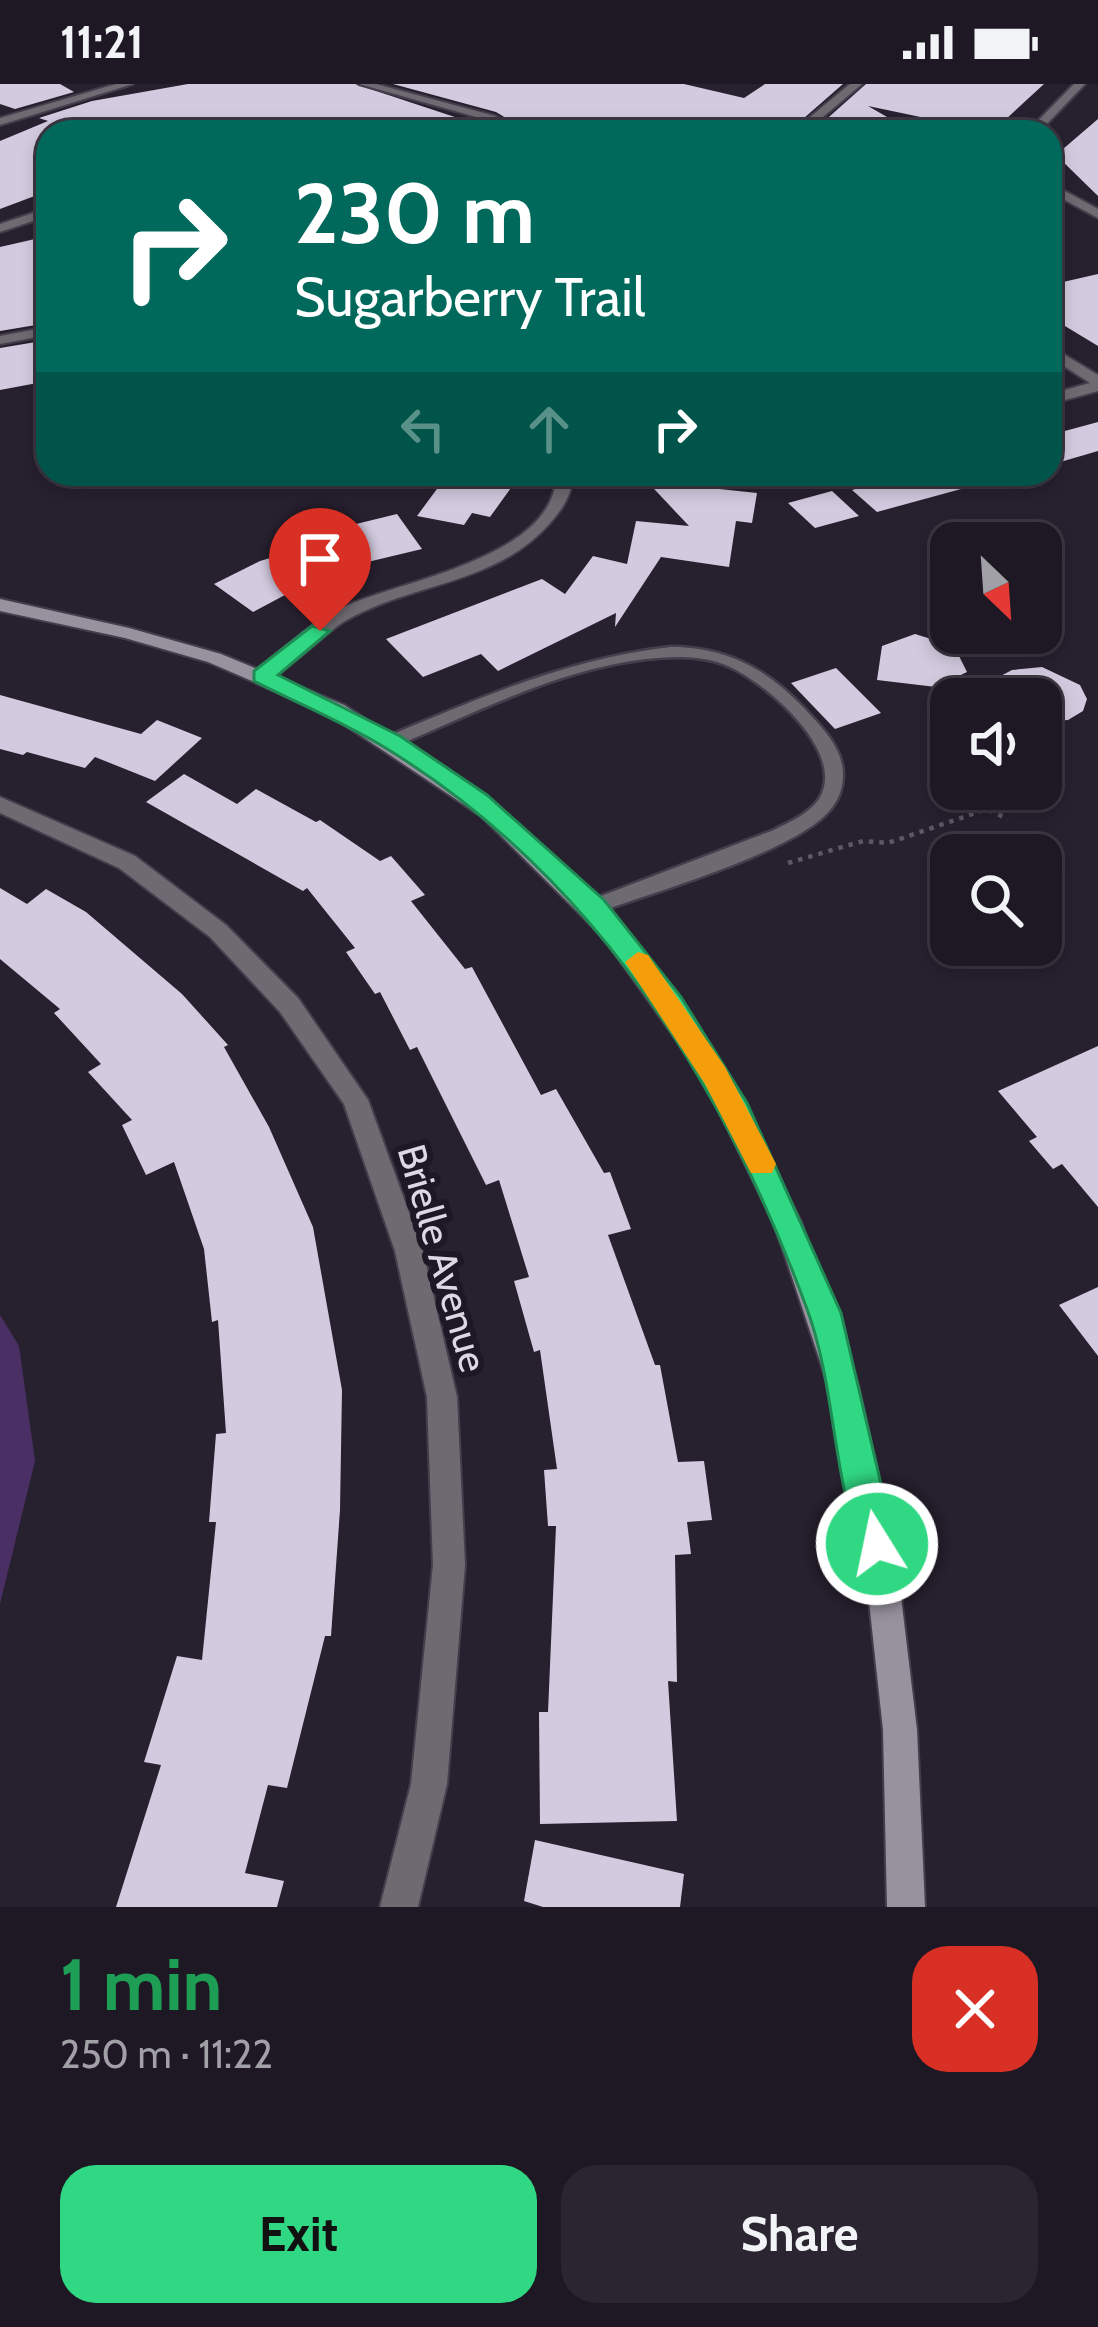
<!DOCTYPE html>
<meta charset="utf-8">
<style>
:root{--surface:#1d1823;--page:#2a2530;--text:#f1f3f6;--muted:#a0a0a6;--line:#3b3741;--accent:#30d883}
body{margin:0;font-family:Cabin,sans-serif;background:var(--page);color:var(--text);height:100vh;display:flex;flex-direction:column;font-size:45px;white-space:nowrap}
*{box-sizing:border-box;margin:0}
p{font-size:39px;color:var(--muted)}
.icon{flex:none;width:66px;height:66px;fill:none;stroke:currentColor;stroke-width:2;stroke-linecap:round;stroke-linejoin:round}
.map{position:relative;height:1823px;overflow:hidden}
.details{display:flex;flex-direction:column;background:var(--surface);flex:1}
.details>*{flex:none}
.guide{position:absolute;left:36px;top:36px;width:1026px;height:366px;border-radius:36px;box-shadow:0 6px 18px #0003,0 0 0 3px var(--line);background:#00695c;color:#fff;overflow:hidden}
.needle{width:78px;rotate:155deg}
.controls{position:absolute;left:930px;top:438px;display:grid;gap:24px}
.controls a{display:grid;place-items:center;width:132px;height:132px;border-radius:24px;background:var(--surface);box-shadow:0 6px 18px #0003,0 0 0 3px var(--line);font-size:60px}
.pin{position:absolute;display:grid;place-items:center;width:102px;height:102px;color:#fff;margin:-123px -51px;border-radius:50% 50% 50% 0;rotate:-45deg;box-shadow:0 0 12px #0007}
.pin .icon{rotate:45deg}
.me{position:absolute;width:132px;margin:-66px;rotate:350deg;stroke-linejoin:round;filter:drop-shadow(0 0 9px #0008)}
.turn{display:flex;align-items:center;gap:42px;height:252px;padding:0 60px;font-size:54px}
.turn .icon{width:156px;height:156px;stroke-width:2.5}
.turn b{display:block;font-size:84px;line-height:102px}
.lanes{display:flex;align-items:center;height:114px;padding:0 60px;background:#0003;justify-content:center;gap:60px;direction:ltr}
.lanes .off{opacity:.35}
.round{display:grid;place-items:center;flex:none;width:126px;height:126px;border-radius:36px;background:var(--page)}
.overview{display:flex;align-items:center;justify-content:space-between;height:204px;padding:0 60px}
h1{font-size:72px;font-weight:700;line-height:90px;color:#1e9e55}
.action{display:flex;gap:24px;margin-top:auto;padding:24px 60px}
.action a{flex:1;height:138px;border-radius:36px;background:var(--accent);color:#111;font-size:48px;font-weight:700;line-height:138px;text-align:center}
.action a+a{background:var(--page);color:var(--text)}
.status{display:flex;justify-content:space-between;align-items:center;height:84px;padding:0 60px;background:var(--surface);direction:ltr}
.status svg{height:33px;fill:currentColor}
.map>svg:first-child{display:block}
.green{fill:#492f64}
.building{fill:#d3cadf}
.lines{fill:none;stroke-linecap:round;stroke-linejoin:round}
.lane-casing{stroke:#443d4c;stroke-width:5}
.street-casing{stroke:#443d4c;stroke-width:4}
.secondary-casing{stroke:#443d4c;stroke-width:4}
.path{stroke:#5e5765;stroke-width:4.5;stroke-dasharray:4.5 6;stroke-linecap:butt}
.lane{fill:#6e6a72;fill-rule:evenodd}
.street{fill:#6e6a72;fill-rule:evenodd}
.secondary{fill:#98929f;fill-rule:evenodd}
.route{fill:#30d883;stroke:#1f8c55;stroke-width:3}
.slow{fill:#f59e0b}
.labels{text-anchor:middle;stroke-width:12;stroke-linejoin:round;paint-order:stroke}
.street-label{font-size:39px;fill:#ddd8e3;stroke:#1e1725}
</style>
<div class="status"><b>11:21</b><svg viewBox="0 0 49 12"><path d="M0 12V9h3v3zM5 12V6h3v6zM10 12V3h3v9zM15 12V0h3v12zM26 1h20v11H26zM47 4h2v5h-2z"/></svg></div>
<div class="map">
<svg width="1098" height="1823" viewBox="0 0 1098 1823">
<rect width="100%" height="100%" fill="#27202f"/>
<path class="green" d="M 0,1231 L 19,1262 L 35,1377 L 0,1520 Z"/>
<g class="building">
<path d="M 0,0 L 60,0 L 74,8 L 15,25 L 0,20 Z"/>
<path d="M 188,0 L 355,0 L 494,46 L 48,48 L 48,107 L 0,125 L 0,57 L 48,37 L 39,34 L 92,17 Z"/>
<path d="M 393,0 L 684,0 L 744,14 L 765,0 L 843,0 L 788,48 L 515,48 L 514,39 L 496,28 Z"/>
<path d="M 866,0 L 1044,0 L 992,48 L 868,22 L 913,48 L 812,48 Z"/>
<path d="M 1098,35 L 1098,112 L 1056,71 Z"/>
<path d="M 48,152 L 48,239 L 0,247 L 0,163 Z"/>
<path d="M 1098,190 L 1098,262 L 1050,233 L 1050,201 Z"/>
<path d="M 48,256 L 48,297 L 0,306 L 0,264 Z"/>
<path d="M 1098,338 L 1098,367 L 1050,381 L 1050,351 Z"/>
<path d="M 448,390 L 521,390 L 490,433 L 472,429 L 464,441 L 417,432 Z"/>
<path d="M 640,390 L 696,390 L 710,404 L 757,409 L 752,439 L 736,437 L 729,483 L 661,473 L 615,543 L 616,529 L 498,587 L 481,570 L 423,593 L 386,555 L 542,495 L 565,510 L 593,472 L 627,480 L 636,437 L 689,442 Z"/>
<path d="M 910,390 L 982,390 L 983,399 L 877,428 L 852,406 Z"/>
<path d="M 832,407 L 859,432 L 815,444 L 788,419 Z"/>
<path d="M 397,430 L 422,465 L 330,487 L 253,528 L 214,500 L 260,477 L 357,449 L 352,441 Z"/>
<path d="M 915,550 L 954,562 L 967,588 L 936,603 L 877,596 L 882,562 Z"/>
<path d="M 1042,583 L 1080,601 L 1087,615 L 1083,627 L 1068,636 L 1041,638 L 1041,615 L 957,615 L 1012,586 Z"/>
<path d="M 836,584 L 881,629 L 835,645 L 791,599 Z"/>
<path d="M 0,611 L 141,650 L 157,636 L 202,654 L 155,697 L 95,673 L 85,684 L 27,668 L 23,671 L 0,665 Z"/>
<path d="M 184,690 L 237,720 L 256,705 L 316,738 L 320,736 L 380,777 L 391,772 L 425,811 L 411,817 L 465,885 L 472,883 L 541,1011 L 556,1005 L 604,1089 L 610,1088 L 631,1145 L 608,1151 L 655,1281 L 660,1281 L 678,1378 L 704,1377 L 712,1436 L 687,1438 L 691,1470 L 675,1471 L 677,1598 L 668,1597 L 677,1737 L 540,1740 L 539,1628 L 548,1628 L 556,1442 L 548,1442 L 544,1386 L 557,1385 L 540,1266 L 534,1268 L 514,1197 L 529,1193 L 499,1096 L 486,1101 L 417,963 L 410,966 L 380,908 L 375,910 L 346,868 L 355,864 L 307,804 L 303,807 L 146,718 Z"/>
<path d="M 0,804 L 27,820 L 46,805 L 86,828 L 182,910 L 228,961 L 224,963 L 269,1043 L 313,1143 L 342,1306 L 340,1426 L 331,1552 L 325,1552 L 287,1704 L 268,1701 L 245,1789 L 284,1797 L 277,1823 L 116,1823 L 161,1681 L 144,1678 L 177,1572 L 202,1576 L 216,1438 L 209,1438 L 216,1350 L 226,1349 L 218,1236 L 212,1238 L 204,1165 L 174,1078 L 146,1091 L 122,1041 L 132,1036 L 88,988 L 101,980 L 54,929 L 60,925 L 0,875 Z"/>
<path d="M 1098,962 L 1098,1123 L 1062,1080 L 1053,1085 L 1029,1057 L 1037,1053 L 998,1007 Z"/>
<path d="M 1098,1203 L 1098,1272 L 1059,1221 Z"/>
<path d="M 535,1756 L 684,1790 L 680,1823 L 543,1823 L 524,1817 Z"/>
</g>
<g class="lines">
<defs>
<path id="lane" d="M 671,563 C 725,563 765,584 802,622 C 820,641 844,664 843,692 C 843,704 838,717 830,726 C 797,767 656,807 602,827 L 595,829 L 585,822 L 588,817 L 774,746 C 789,738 809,730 819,715 C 848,669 767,600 730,583 C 713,575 695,573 676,573 C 579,575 486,624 398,661 L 392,663 L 383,657 L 386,653 C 479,614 570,574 671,563 Z"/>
<g id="street">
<path d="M 116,0 L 133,0 L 0,41 L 0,34 Z"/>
<path d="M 359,0 L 376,0 L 495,32 L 512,43 L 510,48 L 498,48 L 500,44 L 487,36 Z"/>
<path d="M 850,0 L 862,0 L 805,48 L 792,48 Z"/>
<path d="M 1074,0 L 1085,0 L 1039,48 L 1027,48 Z"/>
<path d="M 1050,99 L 1098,125 L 1098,134 L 1050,108 Z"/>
<path d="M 48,124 L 48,132 L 0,148 L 0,140 Z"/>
<path d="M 48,243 L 48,251 L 0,260 L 0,252 Z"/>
<path d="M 1050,262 L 1098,291 L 1098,307 L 1050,320 L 1050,310 L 1090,299 L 1050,273 Z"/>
<path d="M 556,390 L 572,390 C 573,410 563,424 550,439 C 496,501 413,498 345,537 C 322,550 278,599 255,596 L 255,588 C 284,565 312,537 346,522 C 403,496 557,473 556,390 Z"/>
<path d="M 0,713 L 135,772 L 226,841 L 298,914 L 368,1016 L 423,1167 L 457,1313 L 465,1481 L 447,1700 L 418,1823 L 380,1823 L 411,1700 L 433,1481 L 427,1313 L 395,1167 L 344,1020 L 280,928 L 210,853 L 119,784 L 0,729 Z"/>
</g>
<path id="secondary" d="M 0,515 L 129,544 L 221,570 L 344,621 L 496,722 L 621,842 L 720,979 L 801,1138 L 858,1301 L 896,1471 L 917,1646 L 925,1823 L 887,1823 L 883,1646 L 864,1471 L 828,1301 L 774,1139 L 702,992 L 604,854 L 481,732 L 330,631 L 208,578 L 125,554 L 0,527 Z"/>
</defs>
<use href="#lane" class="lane-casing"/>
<use href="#street" class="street-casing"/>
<use href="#secondary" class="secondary-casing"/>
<path class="path" d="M 788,779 L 863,757 L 888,759 L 987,725 L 1008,735"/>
<use href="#lane" class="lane"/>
<use href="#street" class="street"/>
<use href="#secondary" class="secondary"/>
</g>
<path class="route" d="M 312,542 L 330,547 L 278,591 L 400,652 L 487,711 L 604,816 L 681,913 L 747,1019 L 841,1229 L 895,1460 L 890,1473 L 877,1478 L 864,1473 C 832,1395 836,1304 807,1225 C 724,999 594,791 384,663 C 343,638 297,619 254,597 L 254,587 Z"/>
<path class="slow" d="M 638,868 L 648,871 L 725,983 L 776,1080 L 772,1089 L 751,1089 L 705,1000 L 625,878 Z"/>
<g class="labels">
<g class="street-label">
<text transform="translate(443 1174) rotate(74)" y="14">Brielle Avenue</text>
</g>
</g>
</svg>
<div class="controls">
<a><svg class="needle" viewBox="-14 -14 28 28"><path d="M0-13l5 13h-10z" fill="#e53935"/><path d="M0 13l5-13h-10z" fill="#a0a0a6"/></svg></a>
<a><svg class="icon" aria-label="sound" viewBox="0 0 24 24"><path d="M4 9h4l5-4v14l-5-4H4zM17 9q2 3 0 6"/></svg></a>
<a><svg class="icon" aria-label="search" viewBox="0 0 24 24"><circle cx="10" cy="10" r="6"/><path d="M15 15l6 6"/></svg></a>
</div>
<div class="pin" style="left:320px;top:547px;background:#d93025"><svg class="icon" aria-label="arrive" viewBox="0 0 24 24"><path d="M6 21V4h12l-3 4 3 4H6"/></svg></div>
<svg class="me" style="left:877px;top:1460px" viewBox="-20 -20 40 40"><circle r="17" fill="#30d883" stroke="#fff" stroke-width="3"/><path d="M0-11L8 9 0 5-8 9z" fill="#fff"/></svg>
<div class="guide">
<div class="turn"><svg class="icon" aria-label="right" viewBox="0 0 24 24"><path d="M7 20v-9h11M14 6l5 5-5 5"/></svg><div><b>230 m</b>Sugarberry Trail</div></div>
<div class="lanes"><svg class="icon off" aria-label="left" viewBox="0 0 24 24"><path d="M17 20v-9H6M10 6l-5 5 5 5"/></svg><svg class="icon off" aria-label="ahead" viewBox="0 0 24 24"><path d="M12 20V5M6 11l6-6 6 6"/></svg><svg class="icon" aria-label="right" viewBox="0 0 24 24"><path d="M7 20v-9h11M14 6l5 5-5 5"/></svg></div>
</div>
</div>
<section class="details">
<div class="overview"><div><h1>1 min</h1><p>250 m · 11:22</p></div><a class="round" style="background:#d93025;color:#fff"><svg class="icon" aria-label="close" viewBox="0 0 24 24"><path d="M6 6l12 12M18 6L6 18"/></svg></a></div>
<div class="action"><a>Exit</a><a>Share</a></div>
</section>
